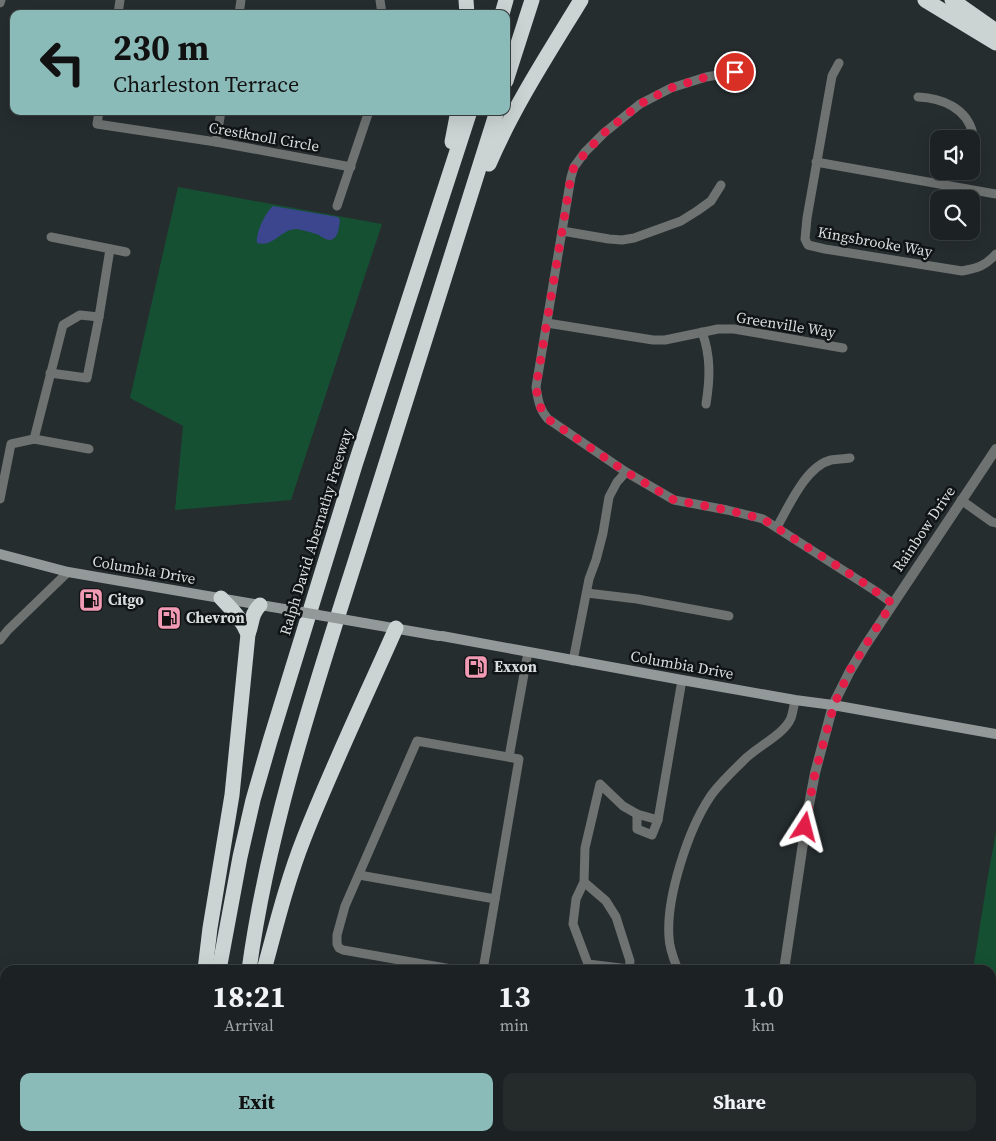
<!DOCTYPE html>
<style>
:root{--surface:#1c2223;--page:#252a2b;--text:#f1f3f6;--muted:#a0a4a6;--line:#3a3f41;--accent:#8bbbb9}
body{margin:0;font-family:"Source Serif 4",serif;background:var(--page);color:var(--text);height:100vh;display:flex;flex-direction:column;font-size:19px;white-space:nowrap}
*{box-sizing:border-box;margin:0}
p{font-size:16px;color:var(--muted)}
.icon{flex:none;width:28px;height:28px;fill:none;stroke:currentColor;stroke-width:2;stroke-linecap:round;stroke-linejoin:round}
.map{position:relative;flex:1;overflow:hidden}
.sheet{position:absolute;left:0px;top:965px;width:996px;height:176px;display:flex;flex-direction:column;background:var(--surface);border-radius:15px 15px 0 0;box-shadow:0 5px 20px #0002,0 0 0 1px var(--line)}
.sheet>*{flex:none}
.top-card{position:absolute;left:10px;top:10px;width:500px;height:105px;border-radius:10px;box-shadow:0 5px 20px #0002,0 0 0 1px var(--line);background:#8bbbb9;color:#111;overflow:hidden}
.buttons{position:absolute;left:930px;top:130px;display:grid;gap:10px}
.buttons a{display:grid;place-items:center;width:50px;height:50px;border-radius:10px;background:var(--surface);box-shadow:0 5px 20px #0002,0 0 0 1px var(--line);font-size:25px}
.pin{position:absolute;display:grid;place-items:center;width:42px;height:42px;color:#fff;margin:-21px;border:2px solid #fff;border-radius:50%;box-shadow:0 1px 5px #0007}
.me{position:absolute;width:55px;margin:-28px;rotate:9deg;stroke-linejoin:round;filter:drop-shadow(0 0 4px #0008)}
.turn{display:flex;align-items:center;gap:18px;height:105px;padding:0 20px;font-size:22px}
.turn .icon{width:65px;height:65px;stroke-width:2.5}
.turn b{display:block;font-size:35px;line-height:42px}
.eta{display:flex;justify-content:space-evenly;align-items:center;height:85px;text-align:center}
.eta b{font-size:30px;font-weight:700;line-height:35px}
.primary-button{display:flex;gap:10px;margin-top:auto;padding:10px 20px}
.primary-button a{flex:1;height:58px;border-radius:10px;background:var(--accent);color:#111;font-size:20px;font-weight:700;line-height:58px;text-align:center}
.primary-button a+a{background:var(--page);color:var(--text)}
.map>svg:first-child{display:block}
.green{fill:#155033}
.water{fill:#3b468f}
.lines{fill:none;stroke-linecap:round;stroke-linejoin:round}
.minor{stroke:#6e7271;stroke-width:9}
.tertiary{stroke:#6e7271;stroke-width:10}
.secondary{stroke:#939998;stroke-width:10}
.motorway{stroke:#cbd4d3;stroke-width:15}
.secondary-bridge{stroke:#939998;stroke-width:10}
.route{stroke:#e11d48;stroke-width:9;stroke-dasharray:0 16.2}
.labels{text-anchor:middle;stroke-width:5;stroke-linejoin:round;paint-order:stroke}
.street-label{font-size:15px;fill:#d8ddde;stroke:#111415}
.poi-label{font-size:15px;font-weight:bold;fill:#d8ddde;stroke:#111415;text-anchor:start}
</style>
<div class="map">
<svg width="996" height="1141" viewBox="0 0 996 1141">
<rect width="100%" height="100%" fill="#262d2f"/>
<g class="green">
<path d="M 178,187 L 382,224 L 291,500 L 175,510 L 183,426 L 130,398 Z"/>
<path d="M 996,832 L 996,1006 L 991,1006 L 991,970 L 973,970 L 987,881 Z"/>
</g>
<path class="water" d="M 273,206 L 338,217 L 340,220 C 339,226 339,239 330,240 C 325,240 320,235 316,234 C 310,232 303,230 297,229 C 282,228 273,248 257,243 C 256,232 265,213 273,206 Z"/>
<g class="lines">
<g class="minor">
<path d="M 380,0 L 382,14"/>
<path d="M 0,3 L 1,0"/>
<path d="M 118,14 L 120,0"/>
<path d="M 239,14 L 241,0"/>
<path d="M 839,63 L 832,76 L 807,218 L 805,239 L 808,245 L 825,249 L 962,271 C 978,268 985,266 996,254"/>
<path d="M 735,72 L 706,77 L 671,88 L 640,104 L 604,133 L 585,152 L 574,167 L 571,177 L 536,387 C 538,399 539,409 548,419 L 626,472 L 674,500 L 727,510 L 763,519 L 877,592 L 892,603"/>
<path d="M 918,97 C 942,98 967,108 973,134 C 975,141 973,162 971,170"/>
<path d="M 99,111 L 97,124 L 216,142 L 351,167"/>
<path d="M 216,142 L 221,111"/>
<path d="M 816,162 L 996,194"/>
<path d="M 337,206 L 369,111"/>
<path d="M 562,231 L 609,239 L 622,240 L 634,238 L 681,221 L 697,211 L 711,201 L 721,185"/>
<path d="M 51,237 L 126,252"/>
<path d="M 547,323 L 653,340 L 665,340 L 718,329 L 734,329 L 843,348"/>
<path d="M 702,332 C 711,356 710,379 706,404"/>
<path d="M 50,373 L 87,378 L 99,317 L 110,249"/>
<path d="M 34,439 L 63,325 L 80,315 L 99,317"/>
<path d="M 0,499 L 11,444 L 34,439 L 89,449"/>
<path d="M 961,500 L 992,522 L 996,523"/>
<path d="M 777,527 C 789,506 806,466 831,460 C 837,459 844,459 850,458"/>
<path d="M 587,593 L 637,599 L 729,616"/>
<path d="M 0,640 L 8,630 L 68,572"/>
<path d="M 573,661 L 589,579 L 596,560 L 603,533 L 609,497 L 617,482 L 626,472"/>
<path d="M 509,757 L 528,652"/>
<path d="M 637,814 L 637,829 L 652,835 L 658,820"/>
<path d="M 359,875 L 495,899"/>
<path d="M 584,882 L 606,901 L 616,917 L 630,961 L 629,969 L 588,964 L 573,924 L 576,899 L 584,882 L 585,848 L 600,784 L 623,806 L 637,814 L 658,820 L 682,680"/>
<path d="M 457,970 L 343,950 L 339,948 L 337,944 L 337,935 L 345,906 L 417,741 L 519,759 L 483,970"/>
<path d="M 678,970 C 674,960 669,948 669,937 C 666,898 688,830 710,797 C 718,785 733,771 743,761 C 756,747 784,735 791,718 C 793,712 794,705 795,700"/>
<path d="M 0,1053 L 5,1054"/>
<path d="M 991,1127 L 996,1123"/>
<path d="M 909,1136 L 920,1141"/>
<path d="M 105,1141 L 105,1136"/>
<path d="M 967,1141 L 977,1136"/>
</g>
<g class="tertiary">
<path d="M 784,970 L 808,810 L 815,773 L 833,705 L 850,671 L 865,646 L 996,449"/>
<path d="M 763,1141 L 763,1136"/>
</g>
<g class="secondary">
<path d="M 0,554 L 68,572 L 284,609"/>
<path d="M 364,623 L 439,636"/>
<path d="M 442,636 L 682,680 L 795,700 L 833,705 L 996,734"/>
</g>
<g class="motorway">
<path d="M 466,0 L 467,14"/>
<path d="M 925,0 L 996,43"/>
<path d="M 952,0 L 996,31"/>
<path d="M 502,14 L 506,0"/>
<path d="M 506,81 L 532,0"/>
<path d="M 452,142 L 458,111"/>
<path d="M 489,164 C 514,106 548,54 581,0"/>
<path d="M 248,634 C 253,623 250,615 260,605"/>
<path d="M 205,970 L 210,928 L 232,795 L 248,634 C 241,618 233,611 221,598"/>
<path d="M 219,970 L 240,857 L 253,800 L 270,741 L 355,465 L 470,111"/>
<path d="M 249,970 C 268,831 313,694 355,562 C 403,411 450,261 497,111"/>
<path d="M 264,970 C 276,926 287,881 304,838 C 332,767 365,698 396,628"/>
<path d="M 197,1141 L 197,1136"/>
<path d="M 229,1141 L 230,1136"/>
</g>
<path class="secondary-bridge" d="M 284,609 L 364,623"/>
</g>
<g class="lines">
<path class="route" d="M 735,72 L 706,77 L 671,88 L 640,104 L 604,133 L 586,152 L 574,167 L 571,176 L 565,213 L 536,387 C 538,399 539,409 548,419 L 626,472 L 674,500 L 727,510 L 763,519 L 861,581 L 892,603 L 850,670 L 834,705 L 815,773 L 805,827"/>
</g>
<defs>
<symbol id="fuel-square" viewBox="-11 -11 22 22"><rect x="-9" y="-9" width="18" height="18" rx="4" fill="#f19ab4" stroke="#111415"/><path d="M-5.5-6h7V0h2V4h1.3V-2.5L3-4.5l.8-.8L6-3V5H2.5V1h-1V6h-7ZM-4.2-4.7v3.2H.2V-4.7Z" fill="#111"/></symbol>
</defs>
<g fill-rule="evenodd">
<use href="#fuel-square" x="77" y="586" width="28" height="28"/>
<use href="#fuel-square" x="155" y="604" width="28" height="28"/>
<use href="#fuel-square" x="462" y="653" width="28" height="28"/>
</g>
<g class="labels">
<g class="street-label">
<text transform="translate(264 137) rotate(10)" y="5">Crestknoll Circle</text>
<text transform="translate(875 242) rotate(10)" y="5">Kingsbrooke Way</text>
<text transform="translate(786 325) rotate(9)" y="5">Greenville Way</text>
<text transform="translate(924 529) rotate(-56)" y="5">Rainbow Drive</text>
<text transform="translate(316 532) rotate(-73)" y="5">Ralph David Abernathy Freeway</text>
<text transform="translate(144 570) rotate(10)" y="5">Columbia Drive</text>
<text transform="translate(682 665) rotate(10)" y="5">Columbia Drive</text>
</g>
<g class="poi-label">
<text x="108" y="605">Citgo</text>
<text x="186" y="623">Chevron</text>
<text x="494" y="672">Exxon</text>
</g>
</g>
</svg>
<div class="buttons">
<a><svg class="icon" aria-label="sound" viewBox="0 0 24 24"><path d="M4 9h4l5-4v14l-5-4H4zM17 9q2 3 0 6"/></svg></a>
<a><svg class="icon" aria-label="search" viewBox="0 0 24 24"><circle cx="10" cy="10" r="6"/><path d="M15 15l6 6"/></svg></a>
</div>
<div class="pin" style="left:735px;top:72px;background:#d93025"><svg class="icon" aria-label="arrive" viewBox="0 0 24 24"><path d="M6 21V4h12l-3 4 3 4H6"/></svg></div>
<svg class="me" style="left:805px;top:827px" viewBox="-20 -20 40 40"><path d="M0-17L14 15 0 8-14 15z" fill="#e11d48" stroke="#fff" stroke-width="4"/></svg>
<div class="top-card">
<div class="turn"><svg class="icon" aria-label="left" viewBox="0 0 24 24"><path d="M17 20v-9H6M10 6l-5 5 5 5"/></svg><div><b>230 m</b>Charleston Terrace</div></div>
</div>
<section class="sheet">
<div class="eta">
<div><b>18:21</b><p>Arrival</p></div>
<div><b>13</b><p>min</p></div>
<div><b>1.0</b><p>km</p></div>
</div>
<div class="primary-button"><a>Exit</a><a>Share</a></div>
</section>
</div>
